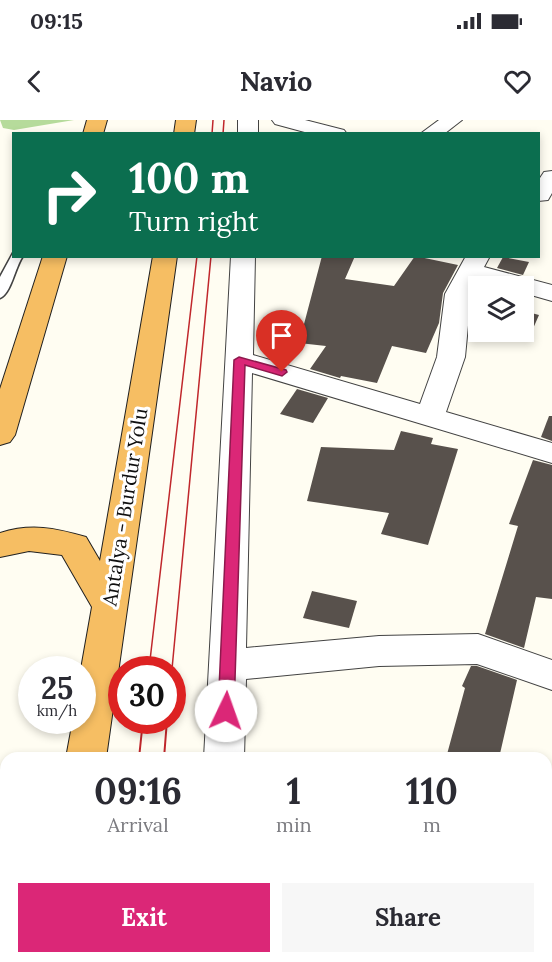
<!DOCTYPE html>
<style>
:root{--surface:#fff;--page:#f7f7f7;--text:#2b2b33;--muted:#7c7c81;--accent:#db2777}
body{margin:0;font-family:Lora,serif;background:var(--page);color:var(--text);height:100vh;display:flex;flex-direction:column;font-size:22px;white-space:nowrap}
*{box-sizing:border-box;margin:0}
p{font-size:20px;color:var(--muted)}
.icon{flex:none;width:33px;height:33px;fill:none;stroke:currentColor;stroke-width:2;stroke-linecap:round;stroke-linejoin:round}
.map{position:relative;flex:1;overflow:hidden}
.panel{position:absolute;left:0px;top:632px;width:552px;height:212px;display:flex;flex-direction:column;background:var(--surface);border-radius:18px 18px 0 0;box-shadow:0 3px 9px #0003}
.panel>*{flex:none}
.guide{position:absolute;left:12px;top:12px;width:528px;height:126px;border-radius:0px;box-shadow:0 3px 9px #0003;background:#0b6e4f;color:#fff;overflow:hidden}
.controls{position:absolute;left:468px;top:156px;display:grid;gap:12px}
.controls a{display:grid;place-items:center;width:66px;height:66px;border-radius:0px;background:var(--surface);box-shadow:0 3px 9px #0003;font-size:30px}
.speed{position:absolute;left:18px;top:536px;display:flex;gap:12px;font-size:30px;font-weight:700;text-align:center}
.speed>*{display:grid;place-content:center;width:78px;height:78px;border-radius:50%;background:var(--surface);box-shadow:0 3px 9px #0003;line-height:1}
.speed small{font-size:15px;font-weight:400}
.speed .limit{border:9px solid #d22;background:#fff;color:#111}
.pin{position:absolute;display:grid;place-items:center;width:51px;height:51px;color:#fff;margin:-62px -26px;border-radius:50% 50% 50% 0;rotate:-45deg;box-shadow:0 0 6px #0007}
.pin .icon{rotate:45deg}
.me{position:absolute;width:66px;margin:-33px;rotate:3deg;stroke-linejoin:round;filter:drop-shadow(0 0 4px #0008)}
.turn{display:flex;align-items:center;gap:21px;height:126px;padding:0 18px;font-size:27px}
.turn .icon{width:78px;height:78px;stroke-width:2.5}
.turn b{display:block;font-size:42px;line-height:51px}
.eta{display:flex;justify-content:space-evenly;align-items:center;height:102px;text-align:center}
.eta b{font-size:36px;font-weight:800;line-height:42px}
.button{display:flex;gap:12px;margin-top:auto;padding:12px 18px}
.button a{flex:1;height:69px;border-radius:0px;background:var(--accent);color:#fff;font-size:24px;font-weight:800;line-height:69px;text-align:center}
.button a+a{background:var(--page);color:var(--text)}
.status{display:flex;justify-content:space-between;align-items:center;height:42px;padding:0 30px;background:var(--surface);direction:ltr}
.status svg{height:16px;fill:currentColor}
header{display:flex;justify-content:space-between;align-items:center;height:78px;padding:0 18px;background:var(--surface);font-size:27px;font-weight:800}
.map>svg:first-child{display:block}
.forest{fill:#b6db9b}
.building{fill:#58514c}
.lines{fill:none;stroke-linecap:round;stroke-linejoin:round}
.service-casing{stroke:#434343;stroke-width:3}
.minor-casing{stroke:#434343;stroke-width:2}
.trunk-casing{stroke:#212121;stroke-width:2}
.service{fill:#fff;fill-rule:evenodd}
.minor{fill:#fff;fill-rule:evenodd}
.trunk{fill:#f6be63;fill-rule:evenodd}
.tram-far1{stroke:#c0272c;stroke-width:1.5}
.tram{stroke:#c0272c;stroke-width:2}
.route{fill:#db2777;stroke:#8e194d;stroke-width:1.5}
.labels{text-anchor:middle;stroke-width:6;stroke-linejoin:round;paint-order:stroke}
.street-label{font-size:20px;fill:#101010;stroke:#fff}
</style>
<div class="status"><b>09:15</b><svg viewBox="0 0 49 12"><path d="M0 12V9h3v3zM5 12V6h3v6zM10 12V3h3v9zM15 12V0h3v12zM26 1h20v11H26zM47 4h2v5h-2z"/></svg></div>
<header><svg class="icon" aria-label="back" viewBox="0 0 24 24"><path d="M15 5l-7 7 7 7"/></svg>Navio<svg class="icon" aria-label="heart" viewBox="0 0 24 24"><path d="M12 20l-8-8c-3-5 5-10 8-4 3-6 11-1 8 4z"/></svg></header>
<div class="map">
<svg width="552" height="842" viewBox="0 0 552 842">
<rect width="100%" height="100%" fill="#fffdf2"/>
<path class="forest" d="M 0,0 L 74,0 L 14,10 L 3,8 Z"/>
<g class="building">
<path d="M 322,136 L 355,136 L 345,159 L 394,166 L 415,136 L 458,145 L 443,173 L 439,203 L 426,233 L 392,226 L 377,263 L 341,256 L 340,258 L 310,249 L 326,226 L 299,223 Z"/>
<path d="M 503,137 L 529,142 L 523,155 L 497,148 Z"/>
<path d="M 478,163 L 493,166 L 478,166 L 478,208 L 470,206 L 473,175 Z"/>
<path d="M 524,191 L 539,195 L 528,220 L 494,212 L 524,212 Z"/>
<path d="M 297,269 L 328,278 L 313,303 L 280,294 Z"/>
<path d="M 549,296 L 552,296 L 552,321 L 541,317 Z"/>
<path d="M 401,311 L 433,318 L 431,324 L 458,329 L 428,425 L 381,414 L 389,393 L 307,381 L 321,327 L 394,330 Z"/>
<path d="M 533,340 L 552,345 L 552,479 L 536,477 L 524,528 L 485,514 L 518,406 L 509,404 Z"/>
<path d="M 312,471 L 357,481 L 349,508 L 303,498 Z"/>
<path d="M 471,546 L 477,546 L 517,560 L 499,638 L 446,638 L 465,568 L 462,566 Z"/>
</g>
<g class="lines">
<defs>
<path id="service" d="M 13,133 L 14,136 L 23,136 C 15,147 11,174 0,178 L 0,157 Z"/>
<g id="minor">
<rect x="238" y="0" width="20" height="14"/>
<path d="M 272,0 L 305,0 L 344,10 L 347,14 L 312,14 L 275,4 Z"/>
<path d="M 439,0 L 462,0 L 444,14 L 420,14 Z"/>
<path d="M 552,51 L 552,73 L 548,80 L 538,81 L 538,61 L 544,52 Z"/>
<path d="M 231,136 L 255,136 L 253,235 L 420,284 L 437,237 L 445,174 L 466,136 L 490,136 L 484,147 L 552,165 L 552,181 L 524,173 L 524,166 L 500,166 L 477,160 L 471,174 L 465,237 L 446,292 L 552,323 L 552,343 L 252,253 L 246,528 L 379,516 L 478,514 L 552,540 L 552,570 L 477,544 L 379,546 L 246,559 L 244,638 L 204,638 Z"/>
<rect x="190" y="837" width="46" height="5"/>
</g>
<g id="trunk">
<path d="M 87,0 L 107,0 L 103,14 L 83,14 Z"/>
<path d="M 176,0 L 196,0 L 194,14 L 174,14 Z"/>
<path d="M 43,136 L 67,136 L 15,315 L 10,322 L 0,325 L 0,269 Z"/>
<path d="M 153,136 L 177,136 L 106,638 L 66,638 L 73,600 L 82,600 L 81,549 L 92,487 L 62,435 L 29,431 L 0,437 L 0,413 C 31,403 55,408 86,417 L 100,441 Z"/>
<rect x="31" y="837" width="46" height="5"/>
</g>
</defs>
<use href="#service" class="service-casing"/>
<use href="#minor" class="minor-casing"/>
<use href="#trunk" class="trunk-casing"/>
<use href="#service" class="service"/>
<use href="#minor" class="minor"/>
<use href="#trunk" class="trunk"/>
<g class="tram-far1">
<path d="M 212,14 L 213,0"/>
<path d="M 223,14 L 224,0"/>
<path d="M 149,549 L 197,136"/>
<path d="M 172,549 L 211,136"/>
</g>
<g class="tram">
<path d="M 139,638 L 143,600"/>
<path d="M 164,638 L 167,600"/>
<path d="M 115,837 L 115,842"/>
<path d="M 144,837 L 144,842"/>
</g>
</g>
<path class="route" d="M 239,237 L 286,250 L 287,252 L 282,256 L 245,245 L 234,591 L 232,596 L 226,598 L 221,596 L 218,591 L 234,240 Z"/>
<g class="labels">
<g class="street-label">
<text transform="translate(125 387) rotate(-81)" y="7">Antalya - Burdur Yolu</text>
</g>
</g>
</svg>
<div class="controls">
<a><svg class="icon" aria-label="layers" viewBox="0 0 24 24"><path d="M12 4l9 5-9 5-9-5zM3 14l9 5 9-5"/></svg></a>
</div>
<div class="speed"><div>25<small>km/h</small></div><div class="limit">30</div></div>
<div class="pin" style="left:282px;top:252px;background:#d93025"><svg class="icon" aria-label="arrive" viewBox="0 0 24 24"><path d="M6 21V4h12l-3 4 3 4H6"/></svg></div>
<svg class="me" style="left:226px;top:591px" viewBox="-20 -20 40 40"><circle r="19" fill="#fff"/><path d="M0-13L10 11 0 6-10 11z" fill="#db2777"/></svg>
<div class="guide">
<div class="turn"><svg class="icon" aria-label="right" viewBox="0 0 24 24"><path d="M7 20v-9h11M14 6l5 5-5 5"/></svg><div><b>100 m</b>Turn right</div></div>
</div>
<section class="panel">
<div class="eta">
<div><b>09:16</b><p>Arrival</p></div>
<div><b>1</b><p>min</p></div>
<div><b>110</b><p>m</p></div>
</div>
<div class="button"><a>Exit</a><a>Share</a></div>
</section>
</div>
